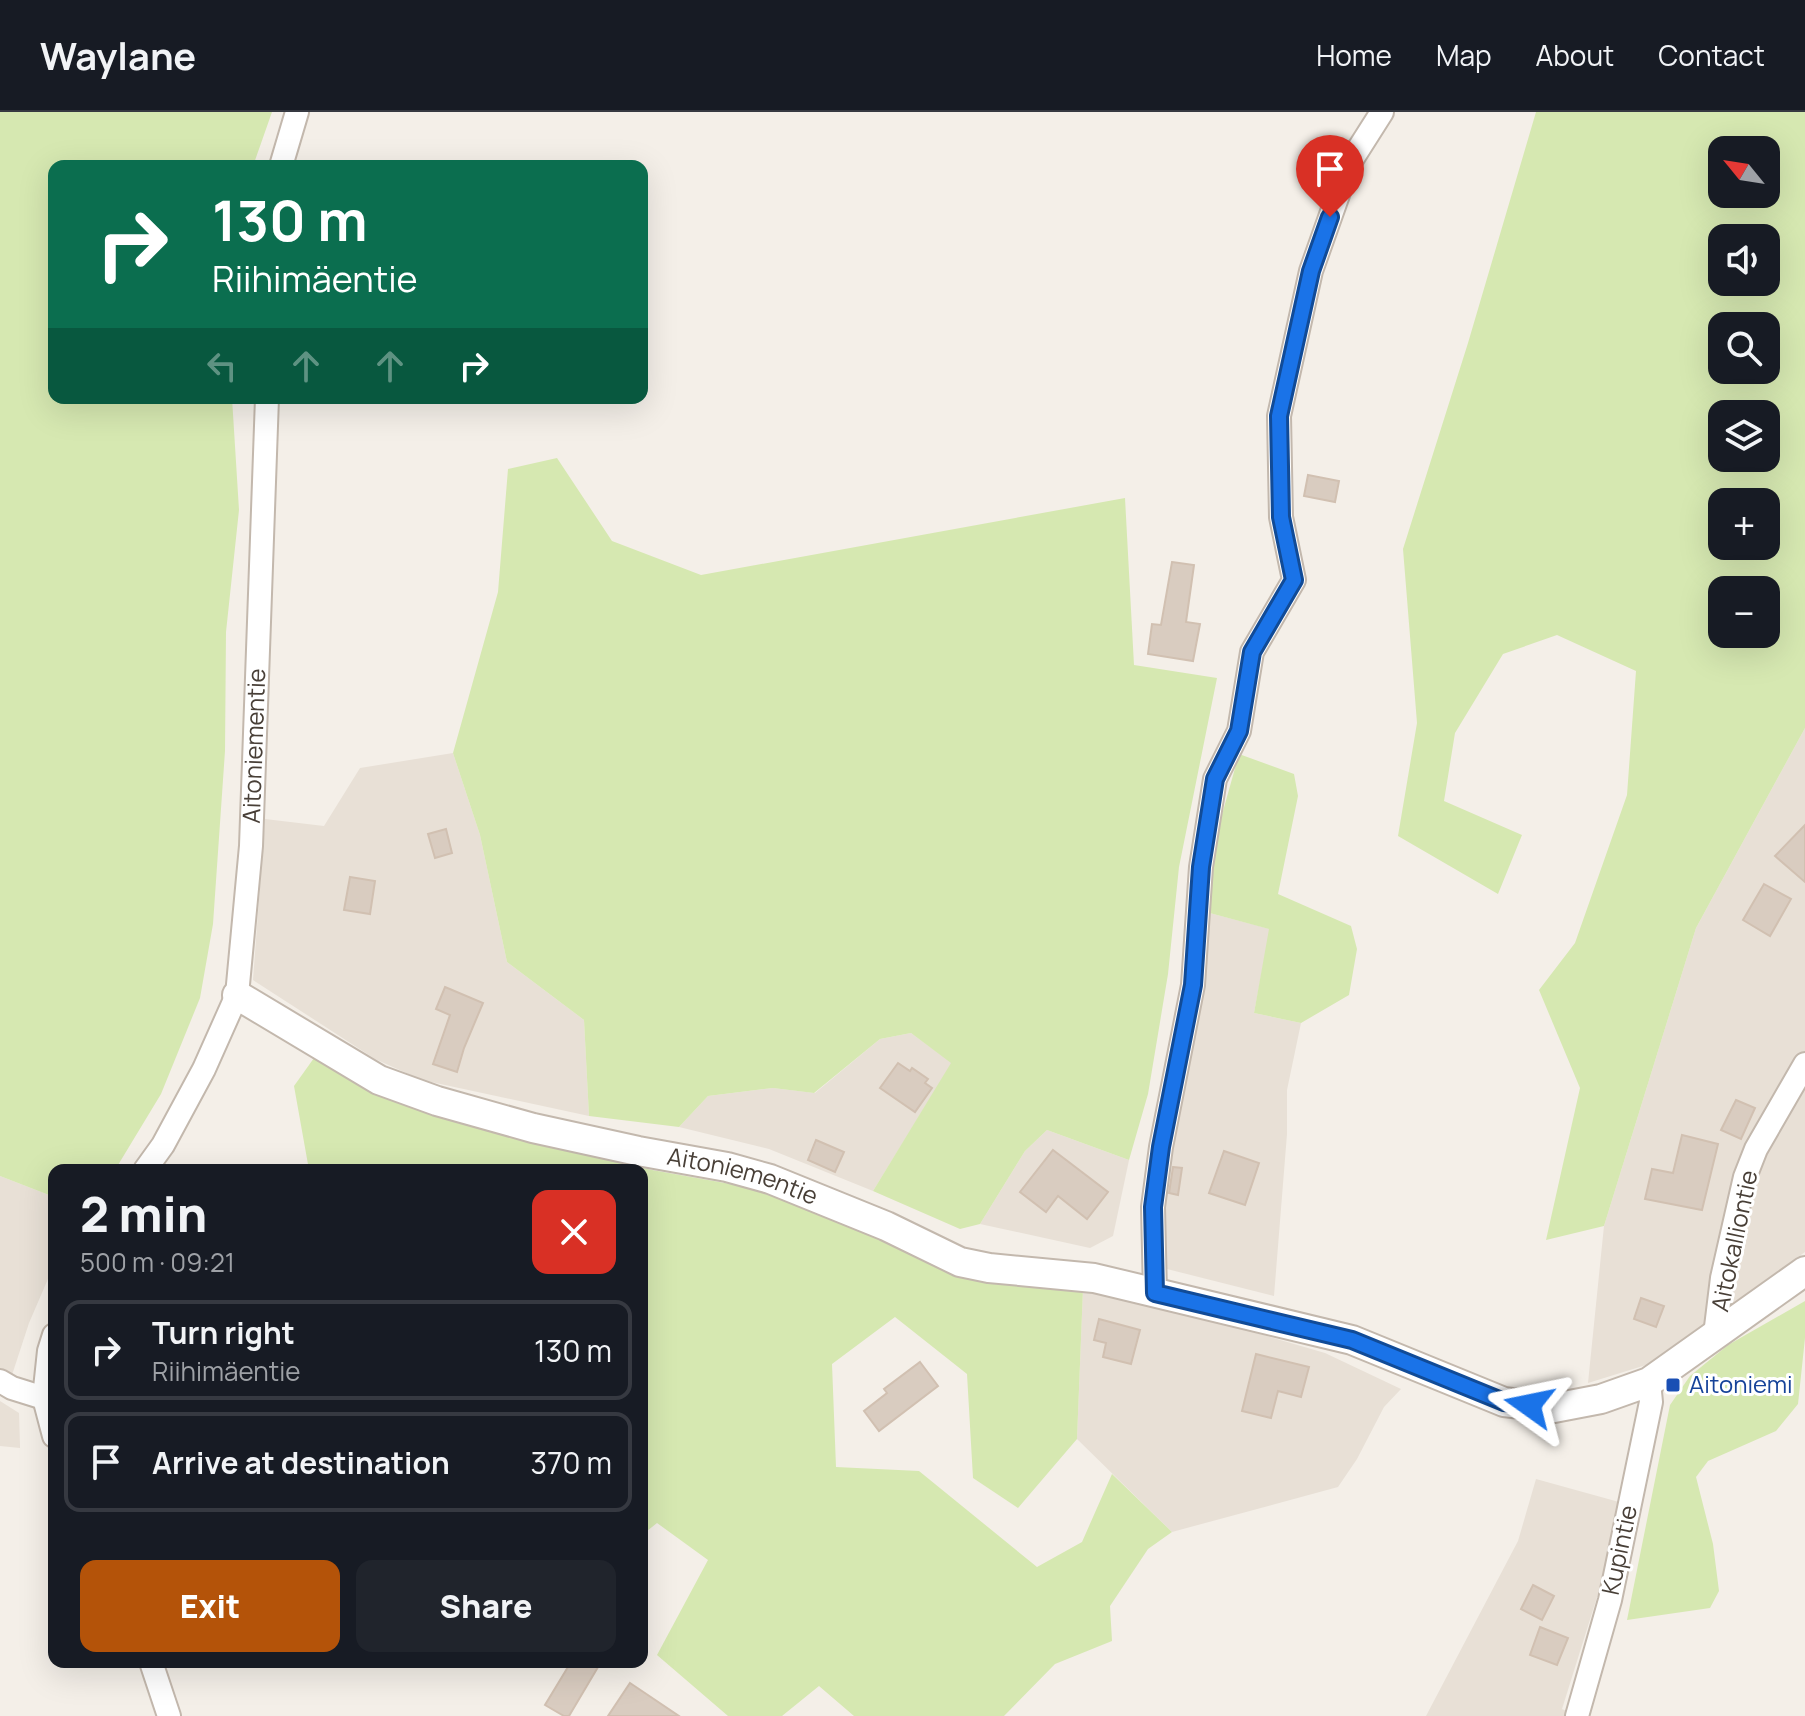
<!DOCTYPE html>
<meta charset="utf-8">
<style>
:root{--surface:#171b24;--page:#20242c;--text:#f1f3f6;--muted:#9ea1a6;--line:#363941;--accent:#b45309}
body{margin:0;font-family:Manrope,sans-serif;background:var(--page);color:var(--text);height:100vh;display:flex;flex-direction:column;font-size:30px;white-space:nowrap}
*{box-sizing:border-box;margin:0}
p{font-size:26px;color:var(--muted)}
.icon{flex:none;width:44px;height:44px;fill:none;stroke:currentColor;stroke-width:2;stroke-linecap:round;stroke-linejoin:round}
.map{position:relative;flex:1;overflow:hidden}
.side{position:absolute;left:48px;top:1052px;width:600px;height:504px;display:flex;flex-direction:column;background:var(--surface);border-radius:16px;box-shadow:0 8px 32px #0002}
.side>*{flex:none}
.guide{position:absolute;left:48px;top:48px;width:600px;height:244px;border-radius:16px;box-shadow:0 8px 32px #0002;background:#0b6e4f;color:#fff;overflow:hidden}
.needle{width:52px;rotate:300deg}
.fabs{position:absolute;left:1708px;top:24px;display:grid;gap:16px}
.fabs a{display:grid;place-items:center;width:72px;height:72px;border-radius:16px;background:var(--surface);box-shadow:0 8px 32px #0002;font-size:40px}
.pin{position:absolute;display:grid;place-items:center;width:68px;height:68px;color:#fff;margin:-82px -34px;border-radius:50% 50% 50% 0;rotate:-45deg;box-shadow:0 0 8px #0007}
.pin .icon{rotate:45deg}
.me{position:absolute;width:88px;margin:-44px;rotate:282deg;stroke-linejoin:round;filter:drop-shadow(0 0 6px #0008)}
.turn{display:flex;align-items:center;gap:28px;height:168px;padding:0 32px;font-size:36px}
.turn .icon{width:104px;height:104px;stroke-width:2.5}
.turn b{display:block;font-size:56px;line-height:68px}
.lanes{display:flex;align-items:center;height:76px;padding:0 32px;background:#0003;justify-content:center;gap:40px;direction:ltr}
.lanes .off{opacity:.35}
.round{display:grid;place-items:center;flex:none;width:84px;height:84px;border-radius:16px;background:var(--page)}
.summary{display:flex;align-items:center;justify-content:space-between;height:136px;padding:0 32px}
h1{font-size:48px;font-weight:800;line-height:60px}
.action{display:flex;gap:16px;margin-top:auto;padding:16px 32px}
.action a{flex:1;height:92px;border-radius:16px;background:var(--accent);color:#fff;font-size:32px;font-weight:800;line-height:92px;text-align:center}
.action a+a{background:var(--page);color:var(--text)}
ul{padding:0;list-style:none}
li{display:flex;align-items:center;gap:24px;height:100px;margin:0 16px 12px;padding:0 16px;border:4px solid var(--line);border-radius:16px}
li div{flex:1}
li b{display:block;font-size:30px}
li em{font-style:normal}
header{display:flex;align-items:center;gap:48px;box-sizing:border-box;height:112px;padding:0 40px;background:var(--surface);border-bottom:2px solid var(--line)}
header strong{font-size:38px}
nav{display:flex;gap:44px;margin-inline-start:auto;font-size:28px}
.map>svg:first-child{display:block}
.residential{fill:#e8e0d6}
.green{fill:#d6e8b1;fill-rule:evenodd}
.building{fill:#d9ccc0;stroke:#d1c0b1;stroke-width:2}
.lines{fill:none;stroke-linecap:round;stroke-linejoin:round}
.minor-casing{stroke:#c3b8ad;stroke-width:26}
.tertiary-casing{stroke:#c3b8ad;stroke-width:32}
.minor{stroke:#fff;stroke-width:22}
.tertiary{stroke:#fff;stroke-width:28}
.route-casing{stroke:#114b97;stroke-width:20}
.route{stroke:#1a73e8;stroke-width:14}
.transit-dot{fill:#1a4fb4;stroke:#fff;stroke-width:3}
.labels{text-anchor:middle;stroke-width:6;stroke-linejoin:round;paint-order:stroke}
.street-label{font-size:24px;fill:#483f37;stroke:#fff}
.transit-label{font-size:24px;fill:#164399;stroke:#fff;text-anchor:start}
</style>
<header>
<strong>Waylane</strong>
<nav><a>Home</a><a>Map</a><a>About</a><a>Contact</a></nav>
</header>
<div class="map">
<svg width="1805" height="1604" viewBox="0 0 1805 1604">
<rect width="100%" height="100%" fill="#f4efe8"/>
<g class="residential">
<path d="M 1805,616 L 1805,1140 L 1646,1253 L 1588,1271 L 1604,1114 L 1696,816 Z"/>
<path d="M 453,641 L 480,723 L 507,850 L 584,908 L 589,1004 L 422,968 L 375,947 L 253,868 L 265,707 L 324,714 L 360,656 Z"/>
<path d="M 1206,800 L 1270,817 L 1254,901 L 1301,911 L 1287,978 L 1287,1022 L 1274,1184 L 1163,1156 L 1158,1094 Z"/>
<path d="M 911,921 L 952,951 L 873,1079 L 769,1037 L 679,1015 L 708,984 L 773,976 L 815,981 L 880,927 Z"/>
<path d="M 1047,1018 L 1129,1048 L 1113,1124 L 1090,1136 L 980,1112 L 1025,1039 Z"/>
<path d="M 0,1064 L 54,1085 L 54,1153 L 29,1211 L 12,1263 L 0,1257 Z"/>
<path d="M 1083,1177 L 1154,1191 L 1325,1241 L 1401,1277 L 1384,1295 L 1357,1347 L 1338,1375 L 1172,1420 L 1077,1327 Z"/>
<path d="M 0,1289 L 19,1301 L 20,1336 L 0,1334 Z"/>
<path d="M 1536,1367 L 1619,1390 L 1603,1466 L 1562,1597 L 1578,1604 L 1426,1604 L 1518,1429 Z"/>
</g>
<g class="green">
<path d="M 0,0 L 272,0 L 253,54 L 54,54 L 54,286 L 232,286 L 239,398 L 226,520 L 225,639 L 213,812 L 200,886 L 161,982 L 115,1058 L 54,1058 L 54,1085 L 0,1064 Z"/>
<path d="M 1536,0 L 1805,0 L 1805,616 L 1696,816 L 1604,1114 L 1546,1128 L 1580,976 L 1539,878 L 1575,831 L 1627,683 L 1636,559 L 1557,523 L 1503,542 L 1455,621 L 1444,689 L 1522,723 L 1498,782 L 1398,724 L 1417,611 L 1403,437 L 1468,231 ZM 1766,38 L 1766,82 L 1722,82 L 1722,38 ZM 1766,126 L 1766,170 L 1722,170 L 1722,126 ZM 1766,214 L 1766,258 L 1722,258 L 1722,214 ZM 1766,302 L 1766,346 L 1722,346 L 1722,302 ZM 1766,390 L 1766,434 L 1722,434 L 1722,390 ZM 1722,478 L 1766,478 L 1766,522 L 1722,522 Z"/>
<path d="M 557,346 L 612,429 L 701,463 L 1125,386 L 1134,553 L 1217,566 L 1179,755 L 1168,862 L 1148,982 L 1129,1048 L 1047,1018 L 1025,1039 L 980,1112 L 960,1117 L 873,1079 L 951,951 L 911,921 L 880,927 L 814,981 L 773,976 L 708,984 L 679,1015 L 589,1004 L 584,908 L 507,850 L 480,723 L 453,641 L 498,480 L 508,357 Z"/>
<path d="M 1239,642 L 1294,662 L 1298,684 L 1278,782 L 1351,814 L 1357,837 L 1349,883 L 1301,911 L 1254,901 L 1269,817 L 1206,800 L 1216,724 Z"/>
<path d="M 314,946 L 373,977 L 441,1006 L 652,1058 L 770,1079 L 1083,1177 L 1077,1327 L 1018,1396 L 973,1366 L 967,1262 L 895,1205 L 832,1252 L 836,1355 L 919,1359 L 1037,1455 L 1082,1430 L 1112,1362 L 1172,1420 L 1148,1437 L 1110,1494 L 1112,1529 L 1055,1552 L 1004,1604 L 854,1604 L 819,1574 L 782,1604 L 728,1604 L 657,1543 L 708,1448 L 657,1411 L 642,1423 L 642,1058 L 309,1058 L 294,974 Z"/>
<path d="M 1805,1189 L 1805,1226 L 1798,1292 L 1776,1319 L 1708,1349 L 1696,1365 L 1713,1432 L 1719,1479 L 1710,1496 L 1627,1508 L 1670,1293 L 1690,1264 L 1728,1233 Z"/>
</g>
<g class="building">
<path d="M 1308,363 L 1339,369 L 1335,390 L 1304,384 Z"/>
<path d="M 1172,450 L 1194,453 L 1186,510 L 1200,512 L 1193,549 L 1148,542 L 1152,512 L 1161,513 Z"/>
<path d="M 1805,713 L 1805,770 L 1775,744 Z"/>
<path d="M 446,717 L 452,741 L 435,746 L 428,722 Z"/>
<path d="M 350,765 L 375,769 L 370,802 L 344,798 Z"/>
<path d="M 1764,772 L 1791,787 L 1770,824 L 1743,808 Z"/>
<path d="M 445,875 L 483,891 L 464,936 L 457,960 L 433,952 L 450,903 L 436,897 Z"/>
<path d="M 898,951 L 910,959 L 912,956 L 928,967 L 925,971 L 932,976 L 915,1000 L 880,976 Z"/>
<path d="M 1736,988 L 1755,996 L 1741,1027 L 1721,1018 Z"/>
<path d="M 1682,1023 L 1718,1032 L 1702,1098 L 1645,1087 L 1652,1057 L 1673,1061 Z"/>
<path d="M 816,1028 L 844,1040 L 835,1060 L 808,1048 Z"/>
<path d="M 1053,1038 L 1108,1080 L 1087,1107 L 1058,1084 L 1046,1100 L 1020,1080 Z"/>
<path d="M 1224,1039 L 1259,1051 L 1245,1093 L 1209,1081 Z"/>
<path d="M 1173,1055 L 1182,1056 L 1178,1083 L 1169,1081 Z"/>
<path d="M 1641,1186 L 1664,1194 L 1656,1215 L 1634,1207 Z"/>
<path d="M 1099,1207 L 1140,1218 L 1131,1252 L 1103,1245 L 1106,1231 L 1094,1228 Z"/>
<path d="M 1256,1242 L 1309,1255 L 1301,1285 L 1278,1279 L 1271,1306 L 1242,1299 Z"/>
<path d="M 920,1250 L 938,1274 L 879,1319 L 864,1299 L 887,1281 L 884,1277 Z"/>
<path d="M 1533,1473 L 1554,1484 L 1542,1508 L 1521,1497 Z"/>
<path d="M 1540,1515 L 1568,1526 L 1557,1553 L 1530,1543 Z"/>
<path d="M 571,1550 L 601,1550 L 569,1604 L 564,1604 L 545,1593 Z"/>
<path d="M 630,1571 L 679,1604 L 608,1604 Z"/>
</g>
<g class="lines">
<defs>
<g id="minor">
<path d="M 281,54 L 297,0"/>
<path id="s1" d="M 145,1058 L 163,1033 L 204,957 L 237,883 L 251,734 L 267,286"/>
<path d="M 1155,1181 L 1153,1095 L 1161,1035 L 1193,873 L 1201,755 L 1215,667 L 1239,619 L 1252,540 L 1294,468 L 1281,405 L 1279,304 L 1311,159 L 1349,52 L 1382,0"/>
<path d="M 54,1223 L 49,1239 L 44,1286 L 54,1324"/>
<path d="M 1715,1223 L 1722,1166 L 1745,1065 L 1756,1037 L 1805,952"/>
<path d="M 0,1269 L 12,1276 L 44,1286"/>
<path d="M 151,1550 L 169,1604"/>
<path d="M 1577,1604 L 1610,1488 L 1651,1290 L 1649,1270"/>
</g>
<g id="tertiary">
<path id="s2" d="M 237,883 L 379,968 L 437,989 L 533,1016 L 638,1039 L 727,1055 L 770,1067 L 886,1114 L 960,1150 L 989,1156 L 1094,1166 L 1352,1228 L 1504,1290 L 1554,1296 L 1601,1287 L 1649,1270 L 1805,1159"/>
</g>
</defs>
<use href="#minor" class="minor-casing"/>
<use href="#tertiary" class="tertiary-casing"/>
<use href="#minor" class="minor"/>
<use href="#tertiary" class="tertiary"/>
</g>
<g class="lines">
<defs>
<path id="route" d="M 1330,105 L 1311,159 L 1279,304 L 1281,405 L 1294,468 L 1252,540 L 1239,619 L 1215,667 L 1201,755 L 1193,873 L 1161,1035 L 1153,1095 L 1155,1181 L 1352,1228 L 1504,1290 L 1529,1293"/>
</defs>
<use href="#route" class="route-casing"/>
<use href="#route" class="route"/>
</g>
<rect class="transit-dot" x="1665" y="1265" width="16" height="16" rx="4"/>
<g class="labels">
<g class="street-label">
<text dy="8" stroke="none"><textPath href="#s1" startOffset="448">Aitoniementie</textPath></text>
<text dy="8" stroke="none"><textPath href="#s2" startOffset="542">Aitoniementie</textPath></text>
<text transform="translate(1735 1129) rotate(-78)" y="8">Aitokalliontie</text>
<text transform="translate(1620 1438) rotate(-78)" y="8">Kupintie</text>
</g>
<g class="transit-label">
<text x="1689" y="1281">Aitoniemi</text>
</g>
</g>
</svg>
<div class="fabs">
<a><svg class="needle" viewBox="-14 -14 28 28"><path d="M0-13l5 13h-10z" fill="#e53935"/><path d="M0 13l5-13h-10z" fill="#9ea1a6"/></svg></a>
<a><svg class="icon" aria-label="sound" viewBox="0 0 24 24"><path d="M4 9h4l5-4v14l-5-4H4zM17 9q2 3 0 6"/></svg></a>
<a><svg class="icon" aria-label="search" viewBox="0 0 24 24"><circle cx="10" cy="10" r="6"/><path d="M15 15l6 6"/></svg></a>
<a><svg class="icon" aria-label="layers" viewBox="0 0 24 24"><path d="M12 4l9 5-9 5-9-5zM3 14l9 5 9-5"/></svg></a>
<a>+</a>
<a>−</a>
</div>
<div class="pin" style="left:1330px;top:105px;background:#d93025"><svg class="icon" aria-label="arrive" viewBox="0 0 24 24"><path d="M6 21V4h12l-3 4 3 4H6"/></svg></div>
<svg class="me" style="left:1529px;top:1293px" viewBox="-20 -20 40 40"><path d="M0-17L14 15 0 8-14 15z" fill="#1a73e8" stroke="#fff" stroke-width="4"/></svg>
<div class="guide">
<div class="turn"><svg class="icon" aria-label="right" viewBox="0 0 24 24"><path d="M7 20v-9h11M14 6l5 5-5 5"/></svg><div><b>130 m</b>Riihimäentie</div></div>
<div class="lanes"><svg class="icon off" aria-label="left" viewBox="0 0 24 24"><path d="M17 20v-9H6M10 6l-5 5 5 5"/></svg><svg class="icon off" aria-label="ahead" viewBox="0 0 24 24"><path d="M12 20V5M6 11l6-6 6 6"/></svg><svg class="icon off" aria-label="ahead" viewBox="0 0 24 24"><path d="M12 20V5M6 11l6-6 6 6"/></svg><svg class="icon" aria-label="right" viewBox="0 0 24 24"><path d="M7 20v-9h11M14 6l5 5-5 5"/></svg></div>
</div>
<section class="side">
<div class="summary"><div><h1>2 min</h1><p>500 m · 09:21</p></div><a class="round" style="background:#d93025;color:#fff"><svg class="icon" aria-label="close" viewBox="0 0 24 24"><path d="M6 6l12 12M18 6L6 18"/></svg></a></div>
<ul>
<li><svg class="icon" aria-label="right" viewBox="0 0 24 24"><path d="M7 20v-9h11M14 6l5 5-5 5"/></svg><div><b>Turn right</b><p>Riihimäentie</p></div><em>130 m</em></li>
<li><svg class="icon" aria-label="arrive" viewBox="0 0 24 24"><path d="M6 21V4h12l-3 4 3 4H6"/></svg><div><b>Arrive at destination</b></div><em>370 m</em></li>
</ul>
<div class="action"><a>Exit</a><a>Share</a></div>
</section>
</div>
